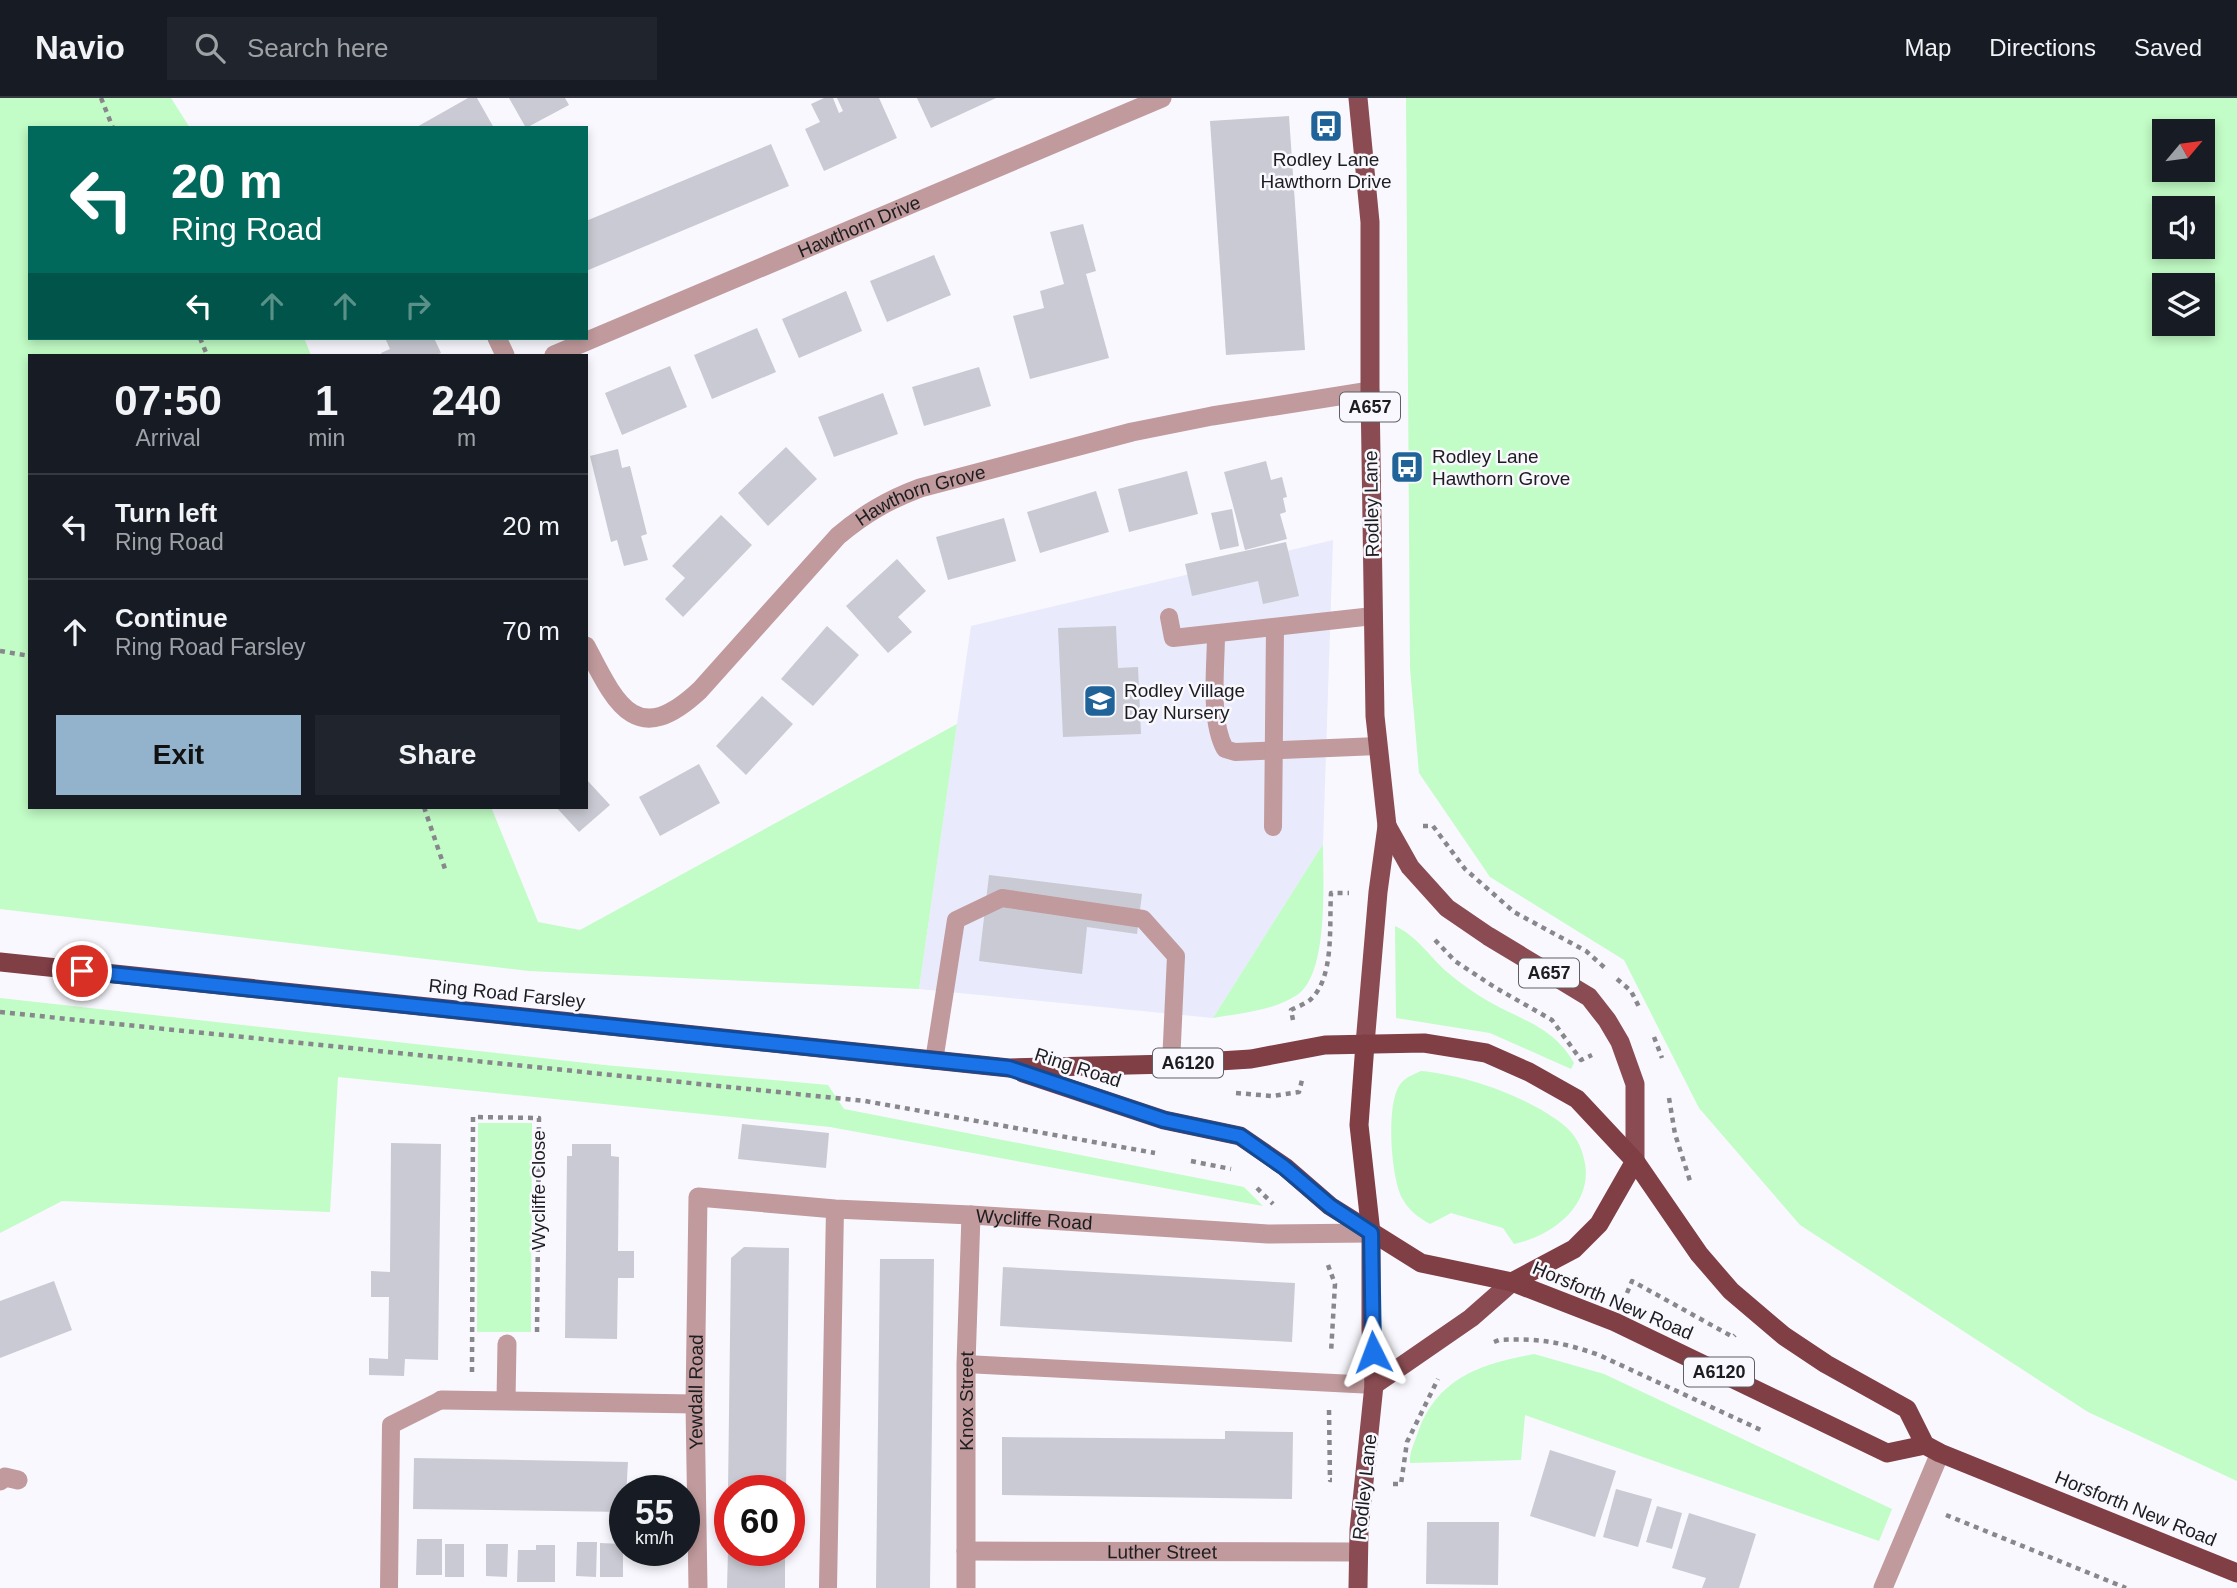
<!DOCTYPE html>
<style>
:root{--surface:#171b24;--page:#20242c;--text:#f1f3f6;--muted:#9ea1a6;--line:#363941;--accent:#93b2cc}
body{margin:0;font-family:Helvetica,sans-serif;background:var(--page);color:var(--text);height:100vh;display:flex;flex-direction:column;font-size:26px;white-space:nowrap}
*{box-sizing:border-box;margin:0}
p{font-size:23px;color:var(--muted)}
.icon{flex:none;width:38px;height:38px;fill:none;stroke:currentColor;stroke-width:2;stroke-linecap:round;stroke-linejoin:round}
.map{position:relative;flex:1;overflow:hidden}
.drawer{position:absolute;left:28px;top:256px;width:560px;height:455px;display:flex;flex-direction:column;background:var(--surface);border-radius:0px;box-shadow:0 4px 10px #0003}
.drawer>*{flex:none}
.guide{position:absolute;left:28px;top:28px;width:560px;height:214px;border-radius:0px;box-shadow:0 4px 10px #0003;background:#00695c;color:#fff;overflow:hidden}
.needle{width:46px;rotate:61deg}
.tools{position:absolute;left:2152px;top:21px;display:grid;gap:14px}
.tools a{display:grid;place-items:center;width:63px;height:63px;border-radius:0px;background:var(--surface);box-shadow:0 4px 10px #0003;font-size:35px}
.speed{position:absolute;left:609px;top:1377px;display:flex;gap:14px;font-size:35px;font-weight:700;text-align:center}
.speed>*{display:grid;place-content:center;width:91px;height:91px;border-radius:50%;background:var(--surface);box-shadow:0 4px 10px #0003;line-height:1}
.speed small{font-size:18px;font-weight:400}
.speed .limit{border:10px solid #d22;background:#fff;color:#111}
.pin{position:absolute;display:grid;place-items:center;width:60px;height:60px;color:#fff;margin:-30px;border:4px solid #fff;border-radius:50%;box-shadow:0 2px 7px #0007}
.me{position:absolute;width:77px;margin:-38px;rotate:357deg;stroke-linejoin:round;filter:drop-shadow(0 0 5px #0008)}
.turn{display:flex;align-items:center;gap:24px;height:147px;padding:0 28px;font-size:32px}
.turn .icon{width:91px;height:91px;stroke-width:2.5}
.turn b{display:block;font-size:49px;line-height:60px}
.lanes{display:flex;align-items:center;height:66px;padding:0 28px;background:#0003;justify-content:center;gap:35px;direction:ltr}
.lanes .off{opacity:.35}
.eta{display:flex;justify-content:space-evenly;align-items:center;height:119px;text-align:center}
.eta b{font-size:42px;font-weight:800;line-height:49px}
.button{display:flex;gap:14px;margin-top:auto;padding:14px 28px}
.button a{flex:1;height:80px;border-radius:0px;background:var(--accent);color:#111;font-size:28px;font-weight:800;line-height:80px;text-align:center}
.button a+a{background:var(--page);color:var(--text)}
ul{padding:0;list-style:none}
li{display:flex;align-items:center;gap:21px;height:105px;padding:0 28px;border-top:2px solid var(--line)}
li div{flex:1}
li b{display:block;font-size:26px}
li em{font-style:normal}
header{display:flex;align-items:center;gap:42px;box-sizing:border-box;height:98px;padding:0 35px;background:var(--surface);border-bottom:2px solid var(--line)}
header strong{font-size:33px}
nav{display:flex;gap:38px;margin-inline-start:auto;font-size:24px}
.search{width:490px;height:63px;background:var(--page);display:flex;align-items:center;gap:18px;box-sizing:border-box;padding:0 24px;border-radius:0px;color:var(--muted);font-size:26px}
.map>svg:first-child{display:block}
.built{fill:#e9eafb}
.green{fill:#c2fcc6;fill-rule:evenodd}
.building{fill:#cacad4}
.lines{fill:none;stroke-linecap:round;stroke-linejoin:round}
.path{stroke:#88888c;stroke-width:4.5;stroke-dasharray:5 5;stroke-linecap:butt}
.service{stroke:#c09a9c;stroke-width:18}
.minor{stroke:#c09a9c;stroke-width:19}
.primary{stroke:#8a4c52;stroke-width:19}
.trunk{stroke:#803e45;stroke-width:19}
.route-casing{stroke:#114b97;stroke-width:18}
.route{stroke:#1a73e8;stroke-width:12}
.labels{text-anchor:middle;stroke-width:5;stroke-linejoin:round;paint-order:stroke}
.shield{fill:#f8f8fe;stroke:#5f5f63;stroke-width:2}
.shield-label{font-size:18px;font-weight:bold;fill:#1d1d20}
.poi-label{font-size:19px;fill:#1d1d20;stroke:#f8f8fe;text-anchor:start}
.street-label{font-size:19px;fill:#1d1d20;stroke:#f8f8fe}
</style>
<header>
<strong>Navio</strong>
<div class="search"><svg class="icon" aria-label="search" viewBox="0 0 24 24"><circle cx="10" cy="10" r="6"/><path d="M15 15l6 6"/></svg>Search here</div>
<nav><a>Map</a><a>Directions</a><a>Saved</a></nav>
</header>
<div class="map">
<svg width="2237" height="1490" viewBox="0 0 2237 1490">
<rect width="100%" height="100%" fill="#f8f8fe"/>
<path class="built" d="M 1333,442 L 1323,746 L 1213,920 L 919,891 L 971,528 Z"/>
<g class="green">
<path d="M 0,0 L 171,0 L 190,30 L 30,30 L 30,240 L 304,240 L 311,257 L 30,257 L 30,709 L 491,709 L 538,824 L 580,832 L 957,626 L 919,891 L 529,873 L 0,811 Z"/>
<path d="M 1406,0 L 2237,0 L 2237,1383 L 2088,1314 L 1800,1127 L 1699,1010 L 1624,862 L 1490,779 L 1419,675 L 1410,570 ZM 2165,33 L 2203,33 L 2203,72 L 2165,72 ZM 2165,110 L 2203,110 L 2203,149 L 2165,149 ZM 2165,187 L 2203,187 L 2203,226 L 2165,226 Z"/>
<path d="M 1323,746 C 1323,782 1329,876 1297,897 C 1273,913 1241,915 1213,920 Z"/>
<path d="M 1395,828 C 1417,838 1429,858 1447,874 C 1462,887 1480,899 1497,908 C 1528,924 1556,933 1574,965 L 1571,971 L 1490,935 L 1396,920 Z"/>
<path d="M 0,900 L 604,967 L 828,987 L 844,1011 L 1244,1089 L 1263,1108 L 830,1029 L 338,979 L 330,1114 L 62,1103 L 0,1135 Z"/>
<path d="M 1421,973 C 1466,977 1530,999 1566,1029 C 1576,1038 1581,1048 1584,1061 C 1595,1105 1554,1138 1514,1146 L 1503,1130 L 1451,1115 L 1430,1126 C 1418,1119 1409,1113 1402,1100 C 1391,1079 1386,1009 1399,988 C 1404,980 1412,977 1421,973 Z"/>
<path d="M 478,1025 L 532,1025 L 531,1234 L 477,1234 Z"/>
<path d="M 1534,1256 L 1604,1276 L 1892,1411 L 1879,1443 L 1525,1317 L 1521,1362 L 1410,1365 C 1409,1354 1415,1344 1418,1334 C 1438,1279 1482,1266 1534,1256 Z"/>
</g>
<g class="building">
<path d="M 468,0 L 477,0 L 494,30 L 415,30 Z"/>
<path d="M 509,0 L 565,0 L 569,7 L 526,30 Z"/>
<path d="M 824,0 L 833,0 L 839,15 L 843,13 L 837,0 L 879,0 L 897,40 L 824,73 L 805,31 L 820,24 L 811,6 Z"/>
<path d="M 917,0 L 996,0 L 931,30 Z"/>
<path d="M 1289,18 L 1305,252 L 1226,257 L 1210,23 Z"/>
<path d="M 771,46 L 789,88 L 586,173 L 586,123 Z"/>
<path d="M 1083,126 L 1096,173 L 1086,176 L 1109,260 L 1030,281 L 1013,218 L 1044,210 L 1040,193 L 1064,186 L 1050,134 Z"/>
<path d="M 934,157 L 951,197 L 887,224 L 870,183 Z"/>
<path d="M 846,193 L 862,233 L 799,260 L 782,221 Z"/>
<path d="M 757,230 L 776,274 L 712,301 L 694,257 Z"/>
<path d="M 385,240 L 434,240 L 441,255 L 436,257 L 382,257 L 381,255 L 390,251 Z"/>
<path d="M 670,268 L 687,309 L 622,337 L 605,295 Z"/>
<path d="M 979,269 L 991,308 L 924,328 L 912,289 Z"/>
<path d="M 883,295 L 898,336 L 834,359 L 818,319 Z"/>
<path d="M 786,349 L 817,381 L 768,428 L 738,395 Z"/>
<path d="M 618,351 L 622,370 L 630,368 L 647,436 L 641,438 L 648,462 L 624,468 L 617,442 L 611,444 L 590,358 Z"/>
<path d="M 1266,363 L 1271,382 L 1282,379 L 1287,399 L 1283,400 L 1286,414 L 1280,416 L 1287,441 L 1245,452 L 1224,374 Z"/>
<path d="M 1187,373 L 1198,416 L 1129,434 L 1118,391 Z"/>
<path d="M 1096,393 L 1109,434 L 1040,455 L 1027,414 Z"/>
<path d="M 1232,411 L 1239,448 L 1220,452 L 1211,415 Z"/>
<path d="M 721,417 L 752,447 L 683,519 L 665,501 L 685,480 L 672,468 Z"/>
<path d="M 1004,420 L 1016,463 L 948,482 L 936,439 Z"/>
<path d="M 1286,444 L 1299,498 L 1263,506 L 1258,483 L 1192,498 L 1185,466 Z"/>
<path d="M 897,461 L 926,493 L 898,519 L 912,534 L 888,555 L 846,508 Z"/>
<path d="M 827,528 L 859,557 L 813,608 L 781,581 Z"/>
<path d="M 1116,528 L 1118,570 L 1138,569 L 1141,636 L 1063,639 L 1058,530 Z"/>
<path d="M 762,598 L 793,626 L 746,677 L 716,648 Z"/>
<path d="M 699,666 L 720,705 L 660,738 L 639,699 Z"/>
<path d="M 586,681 L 610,707 L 579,734 L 556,709 L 586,709 Z"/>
<path d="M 989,777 L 1142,796 L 1137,836 L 1087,829 L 1082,876 L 979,863 Z"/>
<path d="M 742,1026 L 829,1035 L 826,1070 L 738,1061 Z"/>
<path d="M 391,1045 L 441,1046 L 438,1262 L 405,1261 L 404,1278 L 369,1277 L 369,1260 L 388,1261 L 389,1199 L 371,1199 L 371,1173 L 390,1174 Z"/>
<path d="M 572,1046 L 611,1046 L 611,1058 L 619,1059 L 618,1153 L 634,1153 L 634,1180 L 618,1180 L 617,1241 L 565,1240 L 567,1058 L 572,1058 Z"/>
<path d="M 744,1149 L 789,1150 L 786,1393 L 728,1393 L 731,1160 Z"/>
<path d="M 880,1161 L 934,1161 L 930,1490 L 876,1490 Z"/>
<path d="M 1003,1169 L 1295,1185 L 1292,1244 L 1000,1228 Z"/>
<path d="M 54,1183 L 72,1232 L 0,1260 L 0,1203 Z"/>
<path d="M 1225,1333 L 1293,1334 L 1292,1401 L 1002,1397 L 1002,1339 L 1225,1341 Z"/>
<path d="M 1550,1352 L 1616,1373 L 1595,1439 L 1530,1418 Z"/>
<path d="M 414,1360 L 628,1364 L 625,1414 L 413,1411 Z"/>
<path d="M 1616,1391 L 1652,1401 L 1638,1449 L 1603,1439 Z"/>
<path d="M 1657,1408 L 1682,1415 L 1672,1451 L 1646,1444 Z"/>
<path d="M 1689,1415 L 1756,1436 L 1739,1490 L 1702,1490 L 1706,1480 L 1672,1470 Z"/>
<path d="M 1427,1424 L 1499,1424 L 1498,1487 L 1426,1486 Z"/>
<path d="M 417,1441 L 442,1441 L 442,1477 L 416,1477 Z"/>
<path d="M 577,1444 L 597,1444 L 596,1479 L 576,1478 Z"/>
<path d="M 600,1445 L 623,1446 L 623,1479 L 600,1479 Z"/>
<rect x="445" y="1446" width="19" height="33"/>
<path d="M 486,1446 L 508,1446 L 507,1479 L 486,1478 Z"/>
<path d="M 536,1447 L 555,1447 L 555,1484 L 517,1484 L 518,1452 L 536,1452 Z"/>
<path d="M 728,1452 L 785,1452 L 785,1490 L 727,1490 Z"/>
</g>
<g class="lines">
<g class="path">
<path d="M 101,0 L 113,30"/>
<path d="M 200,240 L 207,257"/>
<path d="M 0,553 L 30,558"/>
<path d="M 424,709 L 445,771"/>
<path d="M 1423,728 L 1433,728 L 1465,771 L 1514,814 L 1586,853 L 1605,870"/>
<path d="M 1435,842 L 1455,863 L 1496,890 L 1552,922 L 1581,962 L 1592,957"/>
<path d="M 1617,881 L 1631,893 L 1639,909"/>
<path d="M 0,914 L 865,1003 L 1155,1055"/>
<path d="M 1293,922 L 1291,912 C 1297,909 1305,906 1310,902 C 1335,880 1329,826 1331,795 L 1349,795"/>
<path d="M 1654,939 L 1662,960"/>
<path d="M 1236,995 L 1272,998 L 1299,994 L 1302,982"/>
<path d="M 1669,1000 L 1675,1036 L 1691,1086"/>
<path d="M 1191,1063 L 1231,1071"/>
<path d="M 1257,1090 L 1273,1106"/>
<path d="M 1328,1167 L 1335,1186 L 1331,1255"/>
<path d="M 1627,1195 L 1632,1183 L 1733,1239 L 1735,1237"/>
<path d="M 1494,1244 L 1499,1242 C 1537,1240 1563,1244 1599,1257 L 1763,1333"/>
<path d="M 472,1274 L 473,1019 L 539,1020 L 537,1237"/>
<path d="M 1329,1312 L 1330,1382 L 1332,1382"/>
<path d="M 1393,1386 L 1401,1386 L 1407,1344 L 1438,1281"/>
<path d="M 1946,1417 L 2126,1490"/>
</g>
<g class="service">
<path d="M 1169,519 L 1173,540 L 1373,518"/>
<path d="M 1216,536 C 1216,569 1209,622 1225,651 L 1235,654 L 1378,648"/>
<path d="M 1273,729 L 1275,530"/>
<path d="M 934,963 L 956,822 L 1002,800 L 1143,821 L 1176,858 L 1171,966"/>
<path d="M 966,1266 L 1374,1287"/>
<path d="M 389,1490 L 391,1327 L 441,1302"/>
<path d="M 828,1490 L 835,1111"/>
</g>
<g class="minor">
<path d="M 497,240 L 505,257"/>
<path id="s1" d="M 554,257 L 1162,0"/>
<path id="s2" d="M 586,548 C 616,606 636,652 700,592 L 838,438 C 864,416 888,402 920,390 L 1132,334 L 1212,318 L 1370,293"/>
<path d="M 441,1302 L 695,1306"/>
<path d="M 506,1302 L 507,1246"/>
<path d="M 0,1383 L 5,1379 L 18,1382"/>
<path id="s3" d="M 966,1453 L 1358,1454"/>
<path id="s4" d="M 698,1490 L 695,1306 L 698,1099 L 835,1111 L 971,1117 L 1268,1136 L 1371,1135"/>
<path id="s5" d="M 966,1490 L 966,1266 L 971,1117"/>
<path d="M 1883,1490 L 1940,1355"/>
</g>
<g class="primary">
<path d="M 1358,0 L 1370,124 L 1370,293 L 1375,618 L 1387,728 L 1378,794 L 1365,946"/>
<path d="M 1387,728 L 1410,769 L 1447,810 L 1488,838 L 1589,899 L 1607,922 L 1620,944 L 1635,986 L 1635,1063"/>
<path d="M 1374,1287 L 1471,1220 L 1512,1184"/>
<path d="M 1358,1490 L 1359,1432 L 1374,1287 L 1371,1231 L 1371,1135"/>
</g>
<g class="trunk">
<path d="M 0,864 L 1009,970 L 1171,966 L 1251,961 L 1325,947 L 1424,945 L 1486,955 L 1529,974 L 1577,1001 L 1635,1063 L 1699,1156 L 1731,1193 L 1784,1238 L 1826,1266 L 1907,1311 L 1925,1347 L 1940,1355 L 2237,1475"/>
<path d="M 1365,946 L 1359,1027 L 1371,1135"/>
<path d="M 1023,975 L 1164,1022 L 1240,1038 L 1285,1069 L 1330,1108 L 1421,1165 L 1512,1184 L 1615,1224 L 1887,1355 L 1925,1347"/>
<path d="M 1512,1184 L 1574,1151 L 1599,1126 L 1635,1063"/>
</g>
</g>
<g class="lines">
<defs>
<path id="route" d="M 82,873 L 1009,970 L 1164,1022 L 1240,1038 L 1284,1069 L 1330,1108 L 1371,1135 L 1373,1254"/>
</defs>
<use href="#route" class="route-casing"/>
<use href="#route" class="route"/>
</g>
<defs>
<symbol id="bus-square" viewBox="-11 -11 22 22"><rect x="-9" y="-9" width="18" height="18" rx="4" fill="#206398" stroke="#f8f8fe"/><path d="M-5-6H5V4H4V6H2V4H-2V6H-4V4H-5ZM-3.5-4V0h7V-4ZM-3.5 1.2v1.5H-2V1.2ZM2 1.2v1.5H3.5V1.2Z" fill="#fff"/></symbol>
<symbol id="school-square" viewBox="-11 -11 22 22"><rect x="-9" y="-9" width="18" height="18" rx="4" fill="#206398" stroke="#f8f8fe"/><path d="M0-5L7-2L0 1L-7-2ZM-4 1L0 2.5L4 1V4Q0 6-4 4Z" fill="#fff"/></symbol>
</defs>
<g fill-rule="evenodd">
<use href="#bus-square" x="1307" y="9" width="38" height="38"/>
<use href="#bus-square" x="1388" y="350" width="38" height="38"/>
<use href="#school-square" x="1081" y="584" width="38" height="38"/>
</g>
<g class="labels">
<g class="shield">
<rect x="1340" y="294.5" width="60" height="29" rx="5"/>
<rect x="1519" y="860.5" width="60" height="29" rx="5"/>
<rect x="1153" y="950.5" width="70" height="29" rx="5"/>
<rect x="1684" y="1259.5" width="70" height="29" rx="5"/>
</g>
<g class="shield-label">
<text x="1370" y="315">A657</text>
<text x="1549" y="881">A657</text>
<text x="1188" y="971">A6120</text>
<text x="1719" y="1280">A6120</text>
</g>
<g class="poi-label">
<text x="1326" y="68" text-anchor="middle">Rodley Lane<tspan x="1326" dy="22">Hawthorn Drive</tspan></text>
<text x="1432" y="365">Rodley Lane<tspan x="1432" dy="22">Hawthorn Grove</tspan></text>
<text x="1124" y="599">Rodley Village<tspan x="1124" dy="22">Day Nursery</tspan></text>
</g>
<g class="street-label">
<text dy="7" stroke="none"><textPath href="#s1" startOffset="331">Hawthorn Drive</textPath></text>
<text dy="7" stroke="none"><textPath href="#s2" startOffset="460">Hawthorn Grove</textPath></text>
<text transform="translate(1371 406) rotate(-91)" y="7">Rodley Lane</text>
<text transform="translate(507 895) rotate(6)" y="7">Ring Road Farsley</text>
<text transform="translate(1078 969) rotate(18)" y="7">Ring Road</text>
<text transform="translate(538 1092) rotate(-90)" y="7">Wycliffe Close</text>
<text dy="7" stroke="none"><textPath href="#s4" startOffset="728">Wycliffe Road</textPath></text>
<text transform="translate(1613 1202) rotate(23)" y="7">Horsforth New Road</text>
<text dy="7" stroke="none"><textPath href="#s4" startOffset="196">Yewdall Road</textPath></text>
<text dy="7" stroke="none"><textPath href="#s5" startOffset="187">Knox Street</textPath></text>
<text transform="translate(1364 1389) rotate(-84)" y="7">Rodley Lane</text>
<text transform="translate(2136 1410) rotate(22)" y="7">Horsforth New Road</text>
<text dy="7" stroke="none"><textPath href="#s3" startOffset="196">Luther Street</textPath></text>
</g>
</g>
</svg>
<div class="tools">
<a><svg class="needle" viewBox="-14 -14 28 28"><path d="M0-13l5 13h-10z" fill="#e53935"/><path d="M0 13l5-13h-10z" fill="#9ea1a6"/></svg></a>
<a><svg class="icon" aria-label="sound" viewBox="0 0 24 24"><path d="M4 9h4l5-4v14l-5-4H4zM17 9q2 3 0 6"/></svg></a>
<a><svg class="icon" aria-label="layers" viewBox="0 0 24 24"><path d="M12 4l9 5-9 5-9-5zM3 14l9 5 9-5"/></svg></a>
</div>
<div class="speed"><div>55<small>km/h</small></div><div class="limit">60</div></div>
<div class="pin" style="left:82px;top:873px;background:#d93025"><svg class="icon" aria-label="arrive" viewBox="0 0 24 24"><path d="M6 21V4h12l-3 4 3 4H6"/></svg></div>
<svg class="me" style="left:1373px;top:1254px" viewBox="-20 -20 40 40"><path d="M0-17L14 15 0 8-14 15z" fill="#1a73e8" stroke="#fff" stroke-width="4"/></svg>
<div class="guide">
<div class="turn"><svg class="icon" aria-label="left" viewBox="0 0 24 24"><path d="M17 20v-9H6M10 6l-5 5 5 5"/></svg><div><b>20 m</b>Ring Road</div></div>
<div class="lanes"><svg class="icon" aria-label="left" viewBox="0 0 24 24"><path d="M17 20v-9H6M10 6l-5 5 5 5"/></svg><svg class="icon off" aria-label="ahead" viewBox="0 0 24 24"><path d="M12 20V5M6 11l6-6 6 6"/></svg><svg class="icon off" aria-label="ahead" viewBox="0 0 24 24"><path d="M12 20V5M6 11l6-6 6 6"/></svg><svg class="icon off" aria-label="right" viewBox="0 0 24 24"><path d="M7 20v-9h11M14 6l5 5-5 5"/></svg></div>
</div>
<section class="drawer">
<div class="eta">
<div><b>07:50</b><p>Arrival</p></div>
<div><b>1</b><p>min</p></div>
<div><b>240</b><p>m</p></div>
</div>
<ul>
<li><svg class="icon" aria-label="left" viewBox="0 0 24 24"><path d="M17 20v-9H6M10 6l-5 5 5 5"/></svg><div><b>Turn left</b><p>Ring Road</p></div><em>20 m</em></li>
<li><svg class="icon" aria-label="ahead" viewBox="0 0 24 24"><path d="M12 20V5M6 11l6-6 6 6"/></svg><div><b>Continue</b><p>Ring Road Farsley</p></div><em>70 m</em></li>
</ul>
<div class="button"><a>Exit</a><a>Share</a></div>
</section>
</div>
